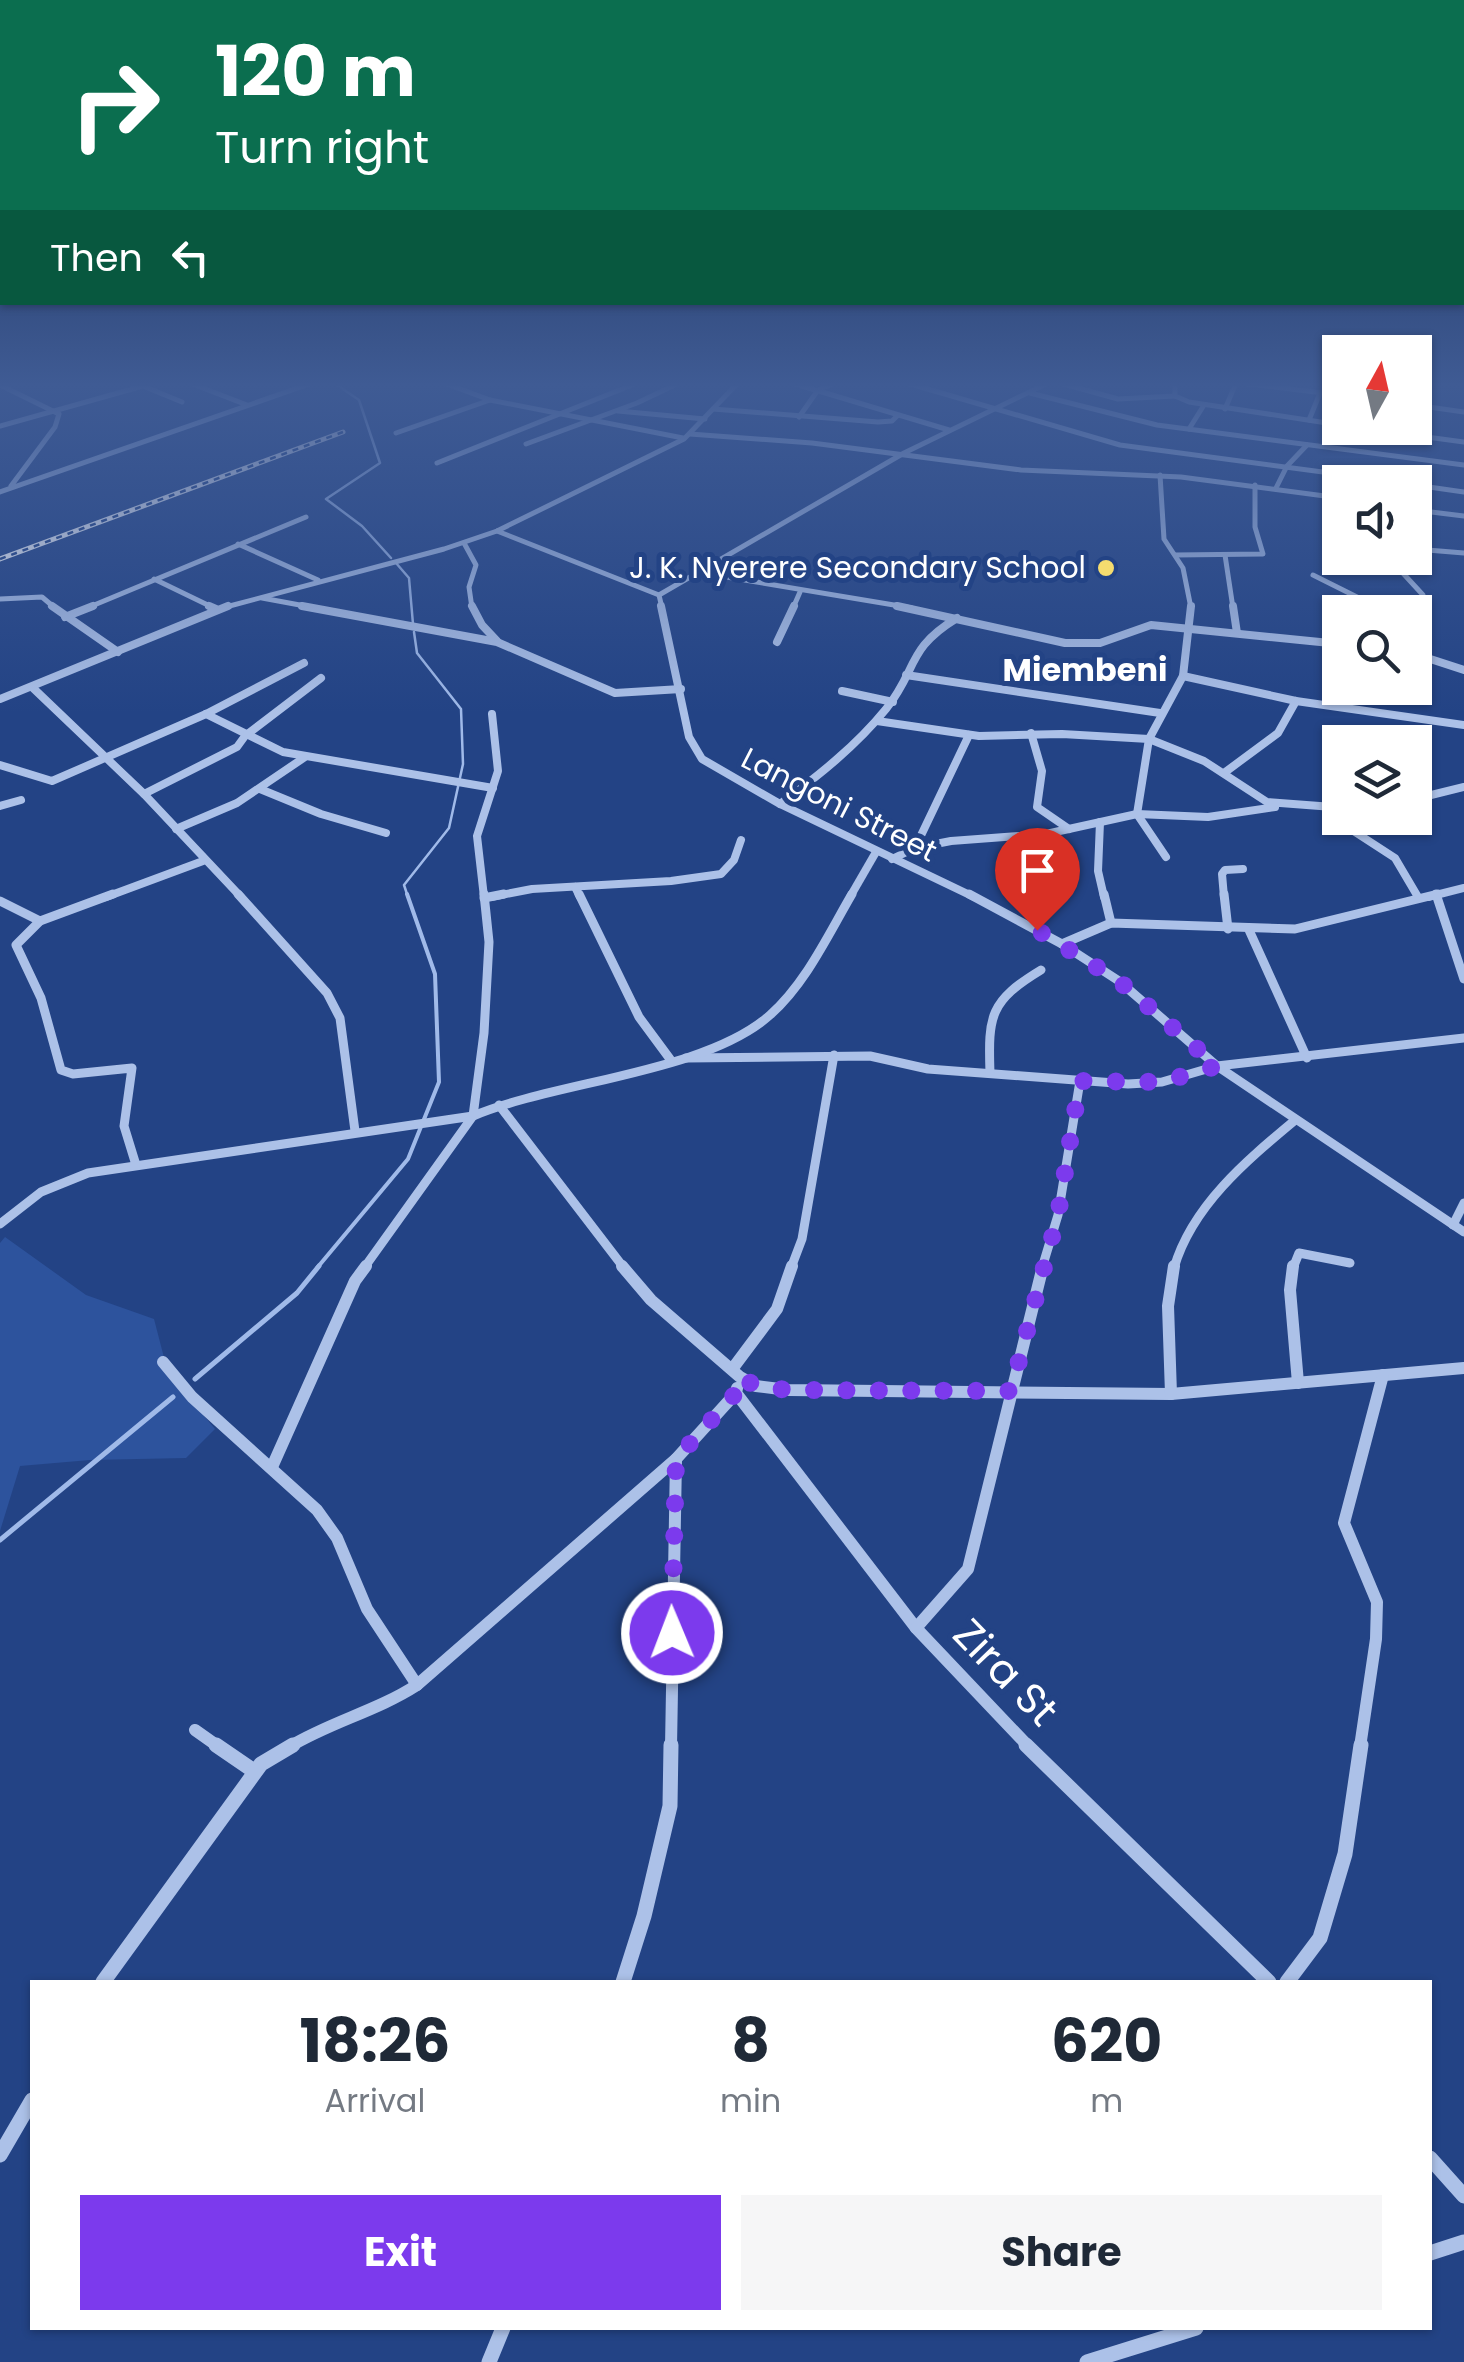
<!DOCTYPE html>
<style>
:root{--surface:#fff;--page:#f6f6f7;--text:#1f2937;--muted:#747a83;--accent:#7c3aed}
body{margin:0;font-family:Poppins,sans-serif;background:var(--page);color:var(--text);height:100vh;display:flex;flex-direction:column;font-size:38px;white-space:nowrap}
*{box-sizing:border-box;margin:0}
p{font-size:32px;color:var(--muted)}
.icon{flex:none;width:55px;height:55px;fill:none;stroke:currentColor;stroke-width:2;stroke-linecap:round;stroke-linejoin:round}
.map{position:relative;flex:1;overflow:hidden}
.panel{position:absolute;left:30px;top:1980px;width:1402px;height:350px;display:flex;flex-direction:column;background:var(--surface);border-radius:0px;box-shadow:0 2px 8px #0004}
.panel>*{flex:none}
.banner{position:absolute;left:0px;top:0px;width:1465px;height:305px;box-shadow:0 2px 8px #0004;background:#0b6e4f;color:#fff;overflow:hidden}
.needle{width:65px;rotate:8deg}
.buttons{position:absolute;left:1322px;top:335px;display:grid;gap:20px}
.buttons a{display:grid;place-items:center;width:110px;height:110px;border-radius:0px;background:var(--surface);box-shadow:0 2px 8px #0004;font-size:50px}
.pin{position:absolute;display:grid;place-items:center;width:85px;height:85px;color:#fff;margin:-102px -42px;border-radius:50% 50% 50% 0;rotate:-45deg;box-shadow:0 0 10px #0007}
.pin .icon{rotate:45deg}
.me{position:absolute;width:110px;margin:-55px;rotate:359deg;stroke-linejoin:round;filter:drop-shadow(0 0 8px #0008)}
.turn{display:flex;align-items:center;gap:35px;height:210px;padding:0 50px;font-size:45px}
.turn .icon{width:130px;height:130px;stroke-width:2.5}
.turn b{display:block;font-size:70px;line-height:85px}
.then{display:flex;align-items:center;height:95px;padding:0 50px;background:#0003;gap:20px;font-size:38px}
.eta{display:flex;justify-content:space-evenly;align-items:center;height:170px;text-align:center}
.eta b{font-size:60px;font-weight:700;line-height:70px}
.primary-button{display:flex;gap:20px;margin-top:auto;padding:20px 50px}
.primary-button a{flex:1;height:115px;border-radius:0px;background:var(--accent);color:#fff;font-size:40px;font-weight:700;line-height:115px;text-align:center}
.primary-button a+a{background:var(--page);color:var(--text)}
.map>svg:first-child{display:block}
.green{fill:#2d539d}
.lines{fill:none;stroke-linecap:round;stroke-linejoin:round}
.stream-far2{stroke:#a0bae9;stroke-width:2.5}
.stream-far1{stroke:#a0bae9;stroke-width:4}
.stream{stroke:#a0bae9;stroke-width:5}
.minor-far4{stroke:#acc1e8;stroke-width:5}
.minor-far3{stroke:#acc1e8;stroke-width:8}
.minor-far2{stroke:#acc1e8;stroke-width:9}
.minor-far1{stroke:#acc1e8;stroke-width:12}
.minor{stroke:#acc1e8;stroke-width:15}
.rail-casing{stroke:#fff;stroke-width:5}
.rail{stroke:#234385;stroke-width:2.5;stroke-dasharray:6;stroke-linecap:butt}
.route{stroke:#7c3aed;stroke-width:18;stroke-dasharray:0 32.4}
.poi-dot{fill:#f4dc6f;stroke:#234385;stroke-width:4}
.labels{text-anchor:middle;stroke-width:10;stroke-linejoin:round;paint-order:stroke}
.far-poi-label{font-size:30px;fill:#fff;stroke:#234385;text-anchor:end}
.far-street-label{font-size:30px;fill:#fff;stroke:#234385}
.far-quarter-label{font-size:32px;font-weight:bold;fill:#fff;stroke:#234385}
.near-street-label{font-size:42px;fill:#fff;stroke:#234385}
</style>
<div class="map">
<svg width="1464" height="2362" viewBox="0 0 1464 2362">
<rect width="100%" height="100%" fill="#234385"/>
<path class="green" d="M 5,1237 L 86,1295 L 154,1319 L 168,1373 L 215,1429 L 186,1458 L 90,1460 L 20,1466 L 0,1531 L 0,1243 Z"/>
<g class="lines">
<g class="stream-far2">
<path d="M 334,383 L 359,400 L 380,463 L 326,499 L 362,526 L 391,558"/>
<path d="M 396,563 L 409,578 L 413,624"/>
<path d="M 408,897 L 404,885 L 449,828 L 463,764 L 461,709 L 417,653 L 414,632"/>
</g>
<path class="stream-far1" d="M 317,1268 L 408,1159 L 439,1082 L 435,974 L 407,894"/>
<g class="stream">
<path d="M 195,1379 L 297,1293 L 319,1266"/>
<path d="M 0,1540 L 173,1397"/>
</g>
<g class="minor-far4">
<path d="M 190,383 L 247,405"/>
<path d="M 444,383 L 490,400 L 683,438"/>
<path d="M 792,383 L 949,430"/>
<path d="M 907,383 L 1120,445 L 1398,482"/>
<path d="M 1060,383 L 1118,399 L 1175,396"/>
<path d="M 1175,383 L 1175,396 L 1189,402 L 1340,425"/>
<path d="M 1240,383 L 1340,395"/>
<path d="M 1459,383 L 1464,384"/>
<path d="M 0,385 L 59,414 L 55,427 L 11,486"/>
<path d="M 1030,393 L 1157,425 L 1464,465"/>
<path d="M 1415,405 L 1464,412"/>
<path d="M 713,409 L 878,422 L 892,421 L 897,416"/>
<path d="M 1225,409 L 1236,383"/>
<path d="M 618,411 L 705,419"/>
<path d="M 799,417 L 818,390 L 835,383"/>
<path d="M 1309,420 L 1320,393"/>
<path d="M 0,426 L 143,386 L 182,402"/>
<path d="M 1360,428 L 1464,442"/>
<path d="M 1189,429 L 1204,405"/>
<path d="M 396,433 L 490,400"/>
<path d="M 690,434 L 812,443 L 1021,470 L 1181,477 L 1340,498"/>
<path d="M 526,444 L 637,403 L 679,383"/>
<path d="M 437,463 L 637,383"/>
<path d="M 1160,475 L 1164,539 L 1183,568 L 1191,608"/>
<path d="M 1415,485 L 1464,492"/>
<path d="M 1276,488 L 1287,466 L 1307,445"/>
<path d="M 0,492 L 312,383"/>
<path d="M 1415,510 L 1464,516"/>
<path d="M 497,531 L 659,595"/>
<path d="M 464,543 L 476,565 L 469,587 L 472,608"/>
<path d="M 238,544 L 318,580"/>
<path d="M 1415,549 L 1464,553"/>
<path d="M 1175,555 L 1263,554 L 1255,527 L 1255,485"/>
<path d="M 1225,555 L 1233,608"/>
<path d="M 696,572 L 912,608"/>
<path d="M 1313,575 L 1363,600 L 1424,602 L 1423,595 L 1389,558"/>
<path d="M 154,579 L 214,608"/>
<path d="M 262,598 L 316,608"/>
<path d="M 0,599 L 42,597 L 55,608"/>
<path d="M 87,608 L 306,517"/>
<path d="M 222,608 L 444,549 L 497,531 L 684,439 L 738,383"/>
<path d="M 662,608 L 659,595 L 904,453 L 1048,383"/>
<path d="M 793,608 L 800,592"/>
</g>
<g class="minor-far3">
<path d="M 52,606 L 118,652"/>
<path d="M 209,606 L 216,609"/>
<path d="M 302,606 L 497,642 L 615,693 L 681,689"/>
<path d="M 472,606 L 482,625 L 497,641"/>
<path d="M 661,606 L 689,737 L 702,759 L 780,804 L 974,897"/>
<path d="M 897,606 L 1065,643 L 1100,643 L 1151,625 L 1340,644"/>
<path d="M 1233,606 L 1237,633"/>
<path d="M 65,617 L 93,606"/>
<path d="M 777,642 L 794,606"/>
<path d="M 1415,654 L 1464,670"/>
<path d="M 906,675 L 1160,713"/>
<path d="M 1183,676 L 1296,701 L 1464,725"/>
<path d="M 32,687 L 144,794 L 241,897"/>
<path d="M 842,691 L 893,702"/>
<path d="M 0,699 L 228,606"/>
<path d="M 206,714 L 283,752 L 493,788"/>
<path d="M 877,721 L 979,736 L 1062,734 L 1149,739 L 1204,761 L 1267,802 L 1333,807 L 1340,814"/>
<path d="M 1031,733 L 1042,771 L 1037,807 L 1069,829"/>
<path d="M 0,765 L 52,781 L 206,714 L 304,663"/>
<path d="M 1224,773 L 1278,733 L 1296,701"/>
<path d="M 260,789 L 321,814 L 386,833"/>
<path d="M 144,794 L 237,747 L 245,736 L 321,678"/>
<path d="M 1415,799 L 1464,787"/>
<path d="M 780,804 C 818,776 856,746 886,709 C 918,669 906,649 957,618"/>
<path d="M 0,806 L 21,800"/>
<path d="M 1343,818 L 1355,832 L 1395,858 L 1418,897"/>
<path d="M 1100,822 L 1098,871 L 1104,897"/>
<path d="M 176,829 L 237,803 L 305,757"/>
<path d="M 915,848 L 969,735"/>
<path d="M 1166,857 L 1137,814 L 1149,739 L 1183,676 L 1191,606"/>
<path d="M 892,859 L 915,848 L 951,841 L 1046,834 L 1137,814 L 1208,817 L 1275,807"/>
<path d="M 575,887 L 580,897"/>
<path d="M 106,897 L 203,861"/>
<path d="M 484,897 L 477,836 L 498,771 L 492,714"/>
<path d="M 491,897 L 532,889 L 671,881 L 721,874 L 734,860 L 741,840"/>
<path d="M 850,897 L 876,852"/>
<path d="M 1224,897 L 1222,874 L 1225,870 L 1243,869"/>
<path d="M 1428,897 L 1464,888"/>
</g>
<g class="minor-far2">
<path d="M 113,894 L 40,921 L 16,945 L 41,998 L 61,1070 L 73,1074 L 132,1068 L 124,1126 L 136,1165"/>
<path d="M 238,894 L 327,993 L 340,1018 L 355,1131"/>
<path d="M 579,894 L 639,1017 L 670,1059"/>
<path d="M 969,894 L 1062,944 L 1119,981 L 1217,1066 L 1464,1232"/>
<path d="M 1104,894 L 1111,923"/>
<path d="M 1224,894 L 1228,929"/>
<path d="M 1436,894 L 1464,979"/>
<path d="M 484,898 L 504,894"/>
<path d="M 0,901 L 40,921"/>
<path d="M 1249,930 L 1307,1058"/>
<path d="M 1062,944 L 1111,923 L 1295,929 L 1438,894"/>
<path d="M 686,1058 L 870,1056 L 928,1069 L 1128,1084 L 1162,1082 L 1217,1066 L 1464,1038"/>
<path d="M 990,1073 C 988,1015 990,1001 1041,970"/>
<path d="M 499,1105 L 624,1268"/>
<path d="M 0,1224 L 41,1192 L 88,1173 L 473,1116 C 556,1081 705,1073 770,1015 C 806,983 828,935 852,894"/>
<path d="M 1453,1225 L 1464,1203"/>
<path d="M 364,1268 L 473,1116 L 484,1033 L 489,942 L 484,894"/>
<path d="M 791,1268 L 802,1239 L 834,1055"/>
<path d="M 1042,1268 L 1058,1215 L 1080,1081"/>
<path d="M 1174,1268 C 1192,1206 1246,1161 1294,1121"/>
<path d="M 1293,1268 L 1299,1253 L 1350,1263"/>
</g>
<g class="minor-far1">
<path d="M 622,1266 L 651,1300 L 740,1377 L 756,1386 L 788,1390 L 1171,1394 L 1464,1368"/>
<path d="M 1293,1266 L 1290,1290 L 1298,1383"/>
<path d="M 163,1362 L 192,1397 L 317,1510 L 337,1538 L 367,1609 L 417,1685"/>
<path d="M 733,1368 L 777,1309 L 792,1266"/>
<path d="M 737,1388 L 736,1393 L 916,1628 L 1029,1747"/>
<path d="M 1171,1394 L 1168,1306 L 1174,1266"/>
<path d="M 272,1467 L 355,1281 L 366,1266"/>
<path d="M 916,1628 L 968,1569 L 1043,1266"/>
<path d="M 195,1730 L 219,1747"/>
<path d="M 289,1747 C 330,1722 377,1711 417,1685 L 676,1459 L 736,1393"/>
<path d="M 671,1747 L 676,1459"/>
<path d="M 1360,1747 L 1376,1639 L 1377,1602 L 1344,1523 L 1383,1375"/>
</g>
<g class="minor">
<path d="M 216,1745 L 254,1771"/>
<path d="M 1026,1745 L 1269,1982"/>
<path d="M 103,1982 L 261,1764 L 293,1745"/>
<path d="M 623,1982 L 644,1916 L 670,1806 L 671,1745"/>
<path d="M 1287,1982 L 1320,1938 L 1345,1854 L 1361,1745"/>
<path d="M 0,2155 L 32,2100"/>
<path d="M 1430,2158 L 1464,2196"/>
<path d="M 1430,2253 L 1464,2242"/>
<path d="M 489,2362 L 503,2328"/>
<path d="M 1087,2362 L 1196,2328"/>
</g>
<defs>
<path id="rail" d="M 0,559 L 343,432"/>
</defs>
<use href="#rail" class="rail-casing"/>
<use href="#rail" class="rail"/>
</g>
<linearGradient id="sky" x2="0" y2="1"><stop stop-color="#132549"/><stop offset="0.54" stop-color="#3f5b94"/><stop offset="1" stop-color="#3f5b94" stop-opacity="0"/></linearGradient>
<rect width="1464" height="713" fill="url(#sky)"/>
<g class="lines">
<path class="route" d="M 672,1633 L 676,1459 L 736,1393 L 740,1377 L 756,1386 L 788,1390 L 1011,1391 L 1058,1215 L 1080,1081 L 1162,1082 L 1217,1066 L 1119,981 L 1037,930"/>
</g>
<circle class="poi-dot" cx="1106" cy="568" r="10"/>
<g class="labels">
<g class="far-poi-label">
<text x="1086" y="578">J. K. Nyerere Secondary School</text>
</g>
<g class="far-street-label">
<text transform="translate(839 805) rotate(27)" y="10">Langoni Street</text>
</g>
<g class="far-quarter-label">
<text x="1085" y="681">Miembeni</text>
</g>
<g class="near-street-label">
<text transform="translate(1006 1672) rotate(46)" y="15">Zira St</text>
</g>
</g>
</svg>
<div class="buttons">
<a><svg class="needle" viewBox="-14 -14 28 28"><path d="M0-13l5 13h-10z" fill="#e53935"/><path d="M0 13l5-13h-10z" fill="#747a83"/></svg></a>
<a><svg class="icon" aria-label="sound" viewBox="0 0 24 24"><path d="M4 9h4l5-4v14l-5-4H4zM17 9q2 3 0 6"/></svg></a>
<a><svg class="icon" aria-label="search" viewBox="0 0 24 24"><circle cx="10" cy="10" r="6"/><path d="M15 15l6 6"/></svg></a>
<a><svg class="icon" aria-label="layers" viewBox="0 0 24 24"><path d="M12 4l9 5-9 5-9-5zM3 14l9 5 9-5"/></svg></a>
</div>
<div class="pin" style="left:1037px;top:930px;background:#d93025"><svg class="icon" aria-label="arrive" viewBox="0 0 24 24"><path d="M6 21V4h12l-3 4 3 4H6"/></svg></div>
<svg class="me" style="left:672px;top:1633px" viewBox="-20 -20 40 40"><circle r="17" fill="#7c3aed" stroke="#fff" stroke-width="3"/><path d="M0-11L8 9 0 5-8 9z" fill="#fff"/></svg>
<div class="banner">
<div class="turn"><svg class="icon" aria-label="right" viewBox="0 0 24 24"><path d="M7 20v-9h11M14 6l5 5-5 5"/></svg><div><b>120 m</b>Turn right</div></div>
<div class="then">Then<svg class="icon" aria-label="left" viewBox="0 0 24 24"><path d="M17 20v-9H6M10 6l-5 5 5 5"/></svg></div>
</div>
<section class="panel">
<div class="eta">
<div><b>18:26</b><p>Arrival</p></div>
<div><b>8</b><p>min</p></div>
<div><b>620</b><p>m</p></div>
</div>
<div class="primary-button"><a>Exit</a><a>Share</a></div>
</section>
</div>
